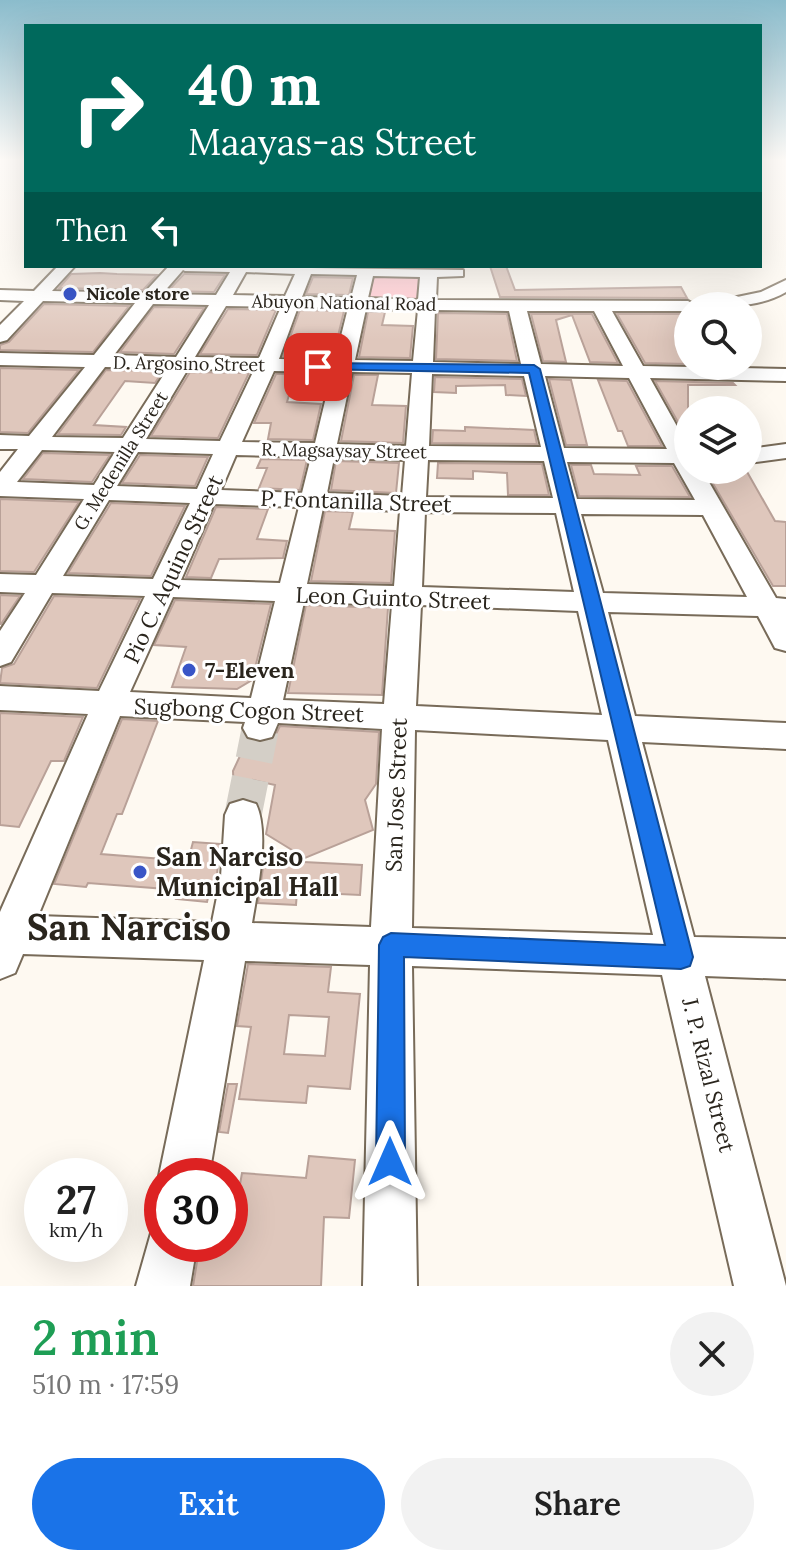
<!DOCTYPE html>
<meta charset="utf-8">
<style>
:root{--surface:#fff;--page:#f2f2f2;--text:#222;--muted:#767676;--accent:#1a73e8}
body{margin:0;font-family:Lora,serif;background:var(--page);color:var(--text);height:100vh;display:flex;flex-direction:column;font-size:30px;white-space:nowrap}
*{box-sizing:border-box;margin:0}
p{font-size:26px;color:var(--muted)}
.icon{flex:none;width:44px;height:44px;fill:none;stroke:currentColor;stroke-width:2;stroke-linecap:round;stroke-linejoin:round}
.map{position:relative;height:1286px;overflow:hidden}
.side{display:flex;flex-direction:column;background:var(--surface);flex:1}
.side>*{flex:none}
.hud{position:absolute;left:24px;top:24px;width:738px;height:244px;border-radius:0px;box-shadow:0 8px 32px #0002;background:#00695c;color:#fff;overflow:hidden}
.controls{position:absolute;left:674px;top:292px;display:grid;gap:16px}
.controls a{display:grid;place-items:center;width:88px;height:88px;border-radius:50%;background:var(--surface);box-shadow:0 8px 32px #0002;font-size:40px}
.speed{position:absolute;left:24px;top:1158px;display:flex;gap:16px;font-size:40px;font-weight:700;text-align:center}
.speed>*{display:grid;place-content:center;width:104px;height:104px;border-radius:50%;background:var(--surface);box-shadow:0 8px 32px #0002;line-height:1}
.speed small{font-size:20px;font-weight:400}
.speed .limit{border:12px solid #d22;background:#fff;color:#111}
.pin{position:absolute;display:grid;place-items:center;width:68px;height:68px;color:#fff;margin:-34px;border-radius:16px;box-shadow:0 4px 12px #0006}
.me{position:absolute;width:88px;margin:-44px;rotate:0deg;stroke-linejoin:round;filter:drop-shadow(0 0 6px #0008)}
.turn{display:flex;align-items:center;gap:28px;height:168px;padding:0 32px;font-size:36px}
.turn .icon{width:104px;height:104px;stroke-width:2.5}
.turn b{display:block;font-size:56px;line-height:68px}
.then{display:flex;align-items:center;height:76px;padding:0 32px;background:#0003;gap:16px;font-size:30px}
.round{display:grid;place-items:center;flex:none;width:84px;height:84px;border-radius:42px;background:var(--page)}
.headline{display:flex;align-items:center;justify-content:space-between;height:136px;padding:0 32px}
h1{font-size:48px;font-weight:600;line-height:60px;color:#1e9e55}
.action{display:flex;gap:16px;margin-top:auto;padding:16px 32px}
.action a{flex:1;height:92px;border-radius:48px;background:var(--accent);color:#fff;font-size:32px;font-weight:600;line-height:92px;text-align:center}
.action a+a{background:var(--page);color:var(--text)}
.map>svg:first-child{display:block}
.green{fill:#ffc9d0}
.building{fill:#dfc7bc;stroke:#b9a198;stroke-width:2;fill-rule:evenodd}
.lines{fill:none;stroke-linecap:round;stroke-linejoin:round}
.minor-tunnel{stroke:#d4cfc7;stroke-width:37;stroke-dasharray:37 19;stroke-linecap:butt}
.minor-casing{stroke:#786b59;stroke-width:4}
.minor{fill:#fff;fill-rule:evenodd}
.route{fill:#1a73e8;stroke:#114b97;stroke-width:2}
.poi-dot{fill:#3955c7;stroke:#fff;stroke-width:3}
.labels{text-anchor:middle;stroke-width:6;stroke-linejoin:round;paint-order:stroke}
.far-poi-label{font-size:18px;font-weight:bold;fill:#2a251d;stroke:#fff;text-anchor:start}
.far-street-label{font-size:18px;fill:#2a251d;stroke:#fff}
.street-label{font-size:22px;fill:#2a251d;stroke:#fff}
.poi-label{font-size:22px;font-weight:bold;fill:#2a251d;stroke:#fff;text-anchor:start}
.near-poi-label{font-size:26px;font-weight:bold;fill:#2a251d;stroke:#fff;text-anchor:start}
.near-district-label{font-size:36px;font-weight:bold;fill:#2a251d;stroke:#fff}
</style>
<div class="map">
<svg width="786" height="1286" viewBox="0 0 786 1286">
<rect width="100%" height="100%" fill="#fef9f1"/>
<path class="green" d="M 374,272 L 425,273 L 422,301 L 369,300 Z"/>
<g class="building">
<path d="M 490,266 L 506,266 L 515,290 L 681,287 L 687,298 L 500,297 Z"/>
<path d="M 100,273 L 117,274 L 157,275 L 143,290 L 59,288 L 71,274 Z"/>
<path d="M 184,274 L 185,274 L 225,275 L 214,292 L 168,291 Z"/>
<path d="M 313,277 L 353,278 L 349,295 L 306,294 Z"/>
<path d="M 44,304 L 129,306 L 93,352 L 0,350 L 0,345 L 9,342 Z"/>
<path d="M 154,307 L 204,308 L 174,354 L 120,352 Z"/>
<path d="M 228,309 L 276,310 L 257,355 L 200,354 Z"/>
<path d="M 300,310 L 344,311 L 333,357 L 283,356 Z"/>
<path d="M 368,312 L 385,312 L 382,325 L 413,326 L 410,358 L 359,357 Z"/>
<path d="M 438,313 L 507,314 L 517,361 L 436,359 Z"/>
<path d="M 531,314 L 592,314 L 618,363 L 590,362 L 572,315 L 556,320 L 566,362 L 543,361 Z"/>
<path d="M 617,314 L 688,314 L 688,364 L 645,363 Z"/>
<path d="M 0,368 L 79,370 L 28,433 L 0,432 Z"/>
<path d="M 106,370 L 163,371 L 155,383 L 125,381 L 94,425 L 126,427 L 121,435 L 58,434 Z"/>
<path d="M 190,372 L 249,373 L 218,438 L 151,436 Z"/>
<path d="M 276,374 L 295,374 L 287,402 L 321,404 L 313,440 L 268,439 L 271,423 L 254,423 Z"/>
<path d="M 354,375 L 378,375 L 372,405 L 406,406 L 403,443 L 341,441 Z"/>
<path d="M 435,377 L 522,379 L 526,396 L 506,395 L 505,385 L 456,386 L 456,393 L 434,392 Z"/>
<path d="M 549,379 L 571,380 L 587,445 L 566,445 Z"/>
<path d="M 598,380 L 627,381 L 662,446 L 628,446 L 622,431 L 618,431 Z"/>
<path d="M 655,381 L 733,383 L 735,385 L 688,385 L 688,440 Z"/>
<path d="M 465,427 L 534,430 L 537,444 L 432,443 L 433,430 L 465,431 Z"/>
<path d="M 43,453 L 110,455 L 92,482 L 23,479 Z"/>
<path d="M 140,455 L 208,457 L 195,486 L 122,483 Z"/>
<path d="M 261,459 L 307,460 L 300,490 L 259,488 L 267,468 L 257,468 Z"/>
<path d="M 336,461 L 399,463 L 396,493 L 331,490 Z"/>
<path d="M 438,463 L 542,464 L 549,495 L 508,495 L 507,473 L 473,471 L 473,479 L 437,478 Z"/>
<path d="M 571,465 L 591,465 L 594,474 L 640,475 L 636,466 L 672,466 L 690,497 L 579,496 Z"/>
<path d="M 705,470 L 746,470 L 775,521 L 786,522 L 786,586 L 773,586 Z"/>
<path d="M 0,499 L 79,502 L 34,572 L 0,571 Z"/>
<path d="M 111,503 L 185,506 L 151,576 L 68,573 Z"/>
<path d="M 216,507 L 268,509 L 257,539 L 287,541 L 283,558 L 219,559 L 211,578 L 186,577 Z"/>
<path d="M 325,511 L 353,512 L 349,529 L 395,531 L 391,583 L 311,581 Z"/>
<path d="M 0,595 L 20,596 L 1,624 L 0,624 Z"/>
<path d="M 54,596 L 140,599 L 97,688 L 0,683 L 2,668 L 14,664 Z"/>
<path d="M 175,600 L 271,604 L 252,680 L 237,689 L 172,687 L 186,647 L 154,645 Z"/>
<path d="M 306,605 L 388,608 L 382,695 L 288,693 Z"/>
<path d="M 0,713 L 83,717 L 64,761 L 51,761 L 19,827 L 0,825 Z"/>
<path d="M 122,719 L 158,721 L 122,814 L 117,814 L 101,854 L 188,861 L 193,842 L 220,844 L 216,885 L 211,885 L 207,902 L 176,899 L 179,890 L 88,883 L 86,887 L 54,884 Z"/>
<path d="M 280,726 L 379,732 L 376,784 L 365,800 L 373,830 L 305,858 L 266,834 L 275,785 L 253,780 L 248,798 L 234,799 L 233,771 L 246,743 L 273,740 Z"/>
<path d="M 264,860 L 362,865 L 360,895 L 297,892 L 296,905 L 258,903 Z"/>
<path d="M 248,964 L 331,967 L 328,992 L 360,994 L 350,1089 L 308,1086 L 306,1103 L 239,1099 L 251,1027 L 237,1026 ZM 289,1015 L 329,1017 L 325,1056 L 284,1054 Z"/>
<path d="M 228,1084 L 237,1084 L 228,1133 L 219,1132 Z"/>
<path d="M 309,1156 L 355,1160 L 349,1218 L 324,1217 L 321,1286 L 193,1286 L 200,1244 L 230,1244 L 230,1212 L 235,1213 L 242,1173 L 306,1178 Z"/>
</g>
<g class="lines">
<path class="minor-tunnel" d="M 243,815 L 260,730"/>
<defs>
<g id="minor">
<path d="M 58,266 L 75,266 L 52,291 L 144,293 L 169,266 L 463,270 L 463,276 L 437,277 L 436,300 L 688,301 L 697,306 L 688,306 L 688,311 L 612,311 L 643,366 L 786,369 L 786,381 L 650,378 L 688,446 L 688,470 L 702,470 L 776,598 L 786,599 L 786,651 L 775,648 L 758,616 L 608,612 L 635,716 L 786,723 L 786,749 L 642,742 L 694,937 L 786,939 L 786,979 L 705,976 L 786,1286 L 734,1286 L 662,975 L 412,966 L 417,1286 L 363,1286 L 370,965 L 245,961 L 209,1176 L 162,1176 L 162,1183 L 159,1176 L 204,960 L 23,954 L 15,973 L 0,979 L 0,912 L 88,714 L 0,710 L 0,686 L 99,691 L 145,596 L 52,593 L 11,662 L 0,666 L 0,631 L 25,593 L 0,592 L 0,574 L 36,575 L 84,499 L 0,496 L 0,472 L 18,449 L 0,449 L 0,435 L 29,436 L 85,367 L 0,365 L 0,353 L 94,355 L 135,303 L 43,301 L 7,340 L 0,342 L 0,325 L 24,301 L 0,300 L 0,290 L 34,291 ZM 183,270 L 185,271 L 230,272 L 216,295 L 162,294 ZM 246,272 L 295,274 L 285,296 L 233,295 ZM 311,274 L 357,275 L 351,298 L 302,297 ZM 373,276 L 420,277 L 418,300 L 368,298 ZM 153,304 L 209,305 L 176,357 L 114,355 ZM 226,306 L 281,307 L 259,358 L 195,357 ZM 298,307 L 348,308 L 335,360 L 279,359 ZM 366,309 L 418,310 L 413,361 L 355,360 ZM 435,310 L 509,311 L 521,364 L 433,362 ZM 527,311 L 594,311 L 623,366 L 541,364 ZM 105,367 L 168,368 L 123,438 L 52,437 ZM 188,369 L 254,370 L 220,441 L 146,439 ZM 274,371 L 332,372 L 315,443 L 242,442 ZM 352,372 L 412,373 L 406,446 L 337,444 ZM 432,374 L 524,376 L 541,447 L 429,446 ZM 545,376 L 629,378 L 667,449 L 564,448 ZM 42,450 L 115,452 L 94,485 L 17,482 ZM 138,452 L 213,454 L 197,489 L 117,486 ZM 236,455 L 311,457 L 302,493 L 221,490 ZM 334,458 L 405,460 L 402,496 L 327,493 ZM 428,460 L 544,461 L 553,498 L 426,497 ZM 567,462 L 674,463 L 695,500 L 577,499 ZM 109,500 L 190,503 L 153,579 L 63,576 ZM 214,504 L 299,507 L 280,583 L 181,580 ZM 323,508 L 400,511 L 394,586 L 307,584 ZM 425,512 L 556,513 L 574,592 L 422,587 ZM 581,514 L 703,515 L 747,597 L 603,593 ZM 173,597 L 275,601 L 251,698 L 130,692 ZM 304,602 L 392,605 L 384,704 L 283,700 ZM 421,605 L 578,611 L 602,715 L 416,706 ZM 120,716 L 245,722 L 243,728 L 248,737 L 260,740 L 272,737 L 278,723 L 382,729 L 371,927 L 252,923 C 257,892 270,833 256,804 L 243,800 L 230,804 L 225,815 L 221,877 L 212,922 L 38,916 ZM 415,730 L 608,740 L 653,935 L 412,928 Z"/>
<path d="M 786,280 L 786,292 C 762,306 738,306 710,306 L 713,302 L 761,292 Z"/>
<path d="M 786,444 L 786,458 L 748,463 L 748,449 Z"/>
<path d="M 162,1222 L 162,1244 L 197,1244 L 190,1286 L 136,1286 L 153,1226 Z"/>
</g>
</defs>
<use href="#minor" class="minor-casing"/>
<use href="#minor" class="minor"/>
</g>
<linearGradient id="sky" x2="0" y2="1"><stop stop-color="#8bbccc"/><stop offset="0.47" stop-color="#fffcf9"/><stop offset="1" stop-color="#fffcf9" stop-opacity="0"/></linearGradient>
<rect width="786" height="341" fill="url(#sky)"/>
<path class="route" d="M 318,363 L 534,365 L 540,369 L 693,957 L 690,966 L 681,969 L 404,957 L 405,1162 L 401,1173 L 390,1177 L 380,1173 L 376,1162 L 379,945 L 383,937 L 391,933 L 665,945 L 529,373 L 314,369 L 314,364 Z"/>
<g class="poi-dot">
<circle cx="70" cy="294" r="8"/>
<circle cx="189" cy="670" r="8"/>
<circle cx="140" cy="872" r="8"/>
</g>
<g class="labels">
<g class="far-poi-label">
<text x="86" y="300">Nicole store</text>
</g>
<g class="far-street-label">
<text transform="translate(344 303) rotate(1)" y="6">Abuyon National Road</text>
<text transform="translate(189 364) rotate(1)" y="6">D. Argosino Street</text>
<text transform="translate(344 451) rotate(1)" y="6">R. Magsaysay Street</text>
<text transform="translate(121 461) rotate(-58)" y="6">G. Medenilla Street</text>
</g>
<g class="street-label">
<text transform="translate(356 501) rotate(2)" y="8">P. Fontanilla Street</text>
<text transform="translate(173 569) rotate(-65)" y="8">Pio C. Aquino Street</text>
<text transform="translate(393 598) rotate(2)" y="8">Leon Guinto Street</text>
<text transform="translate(249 710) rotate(2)" y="8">Sugbong Cogon Street</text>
<text transform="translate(396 795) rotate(-88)" y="8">San Jose Street</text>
<text transform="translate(709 1075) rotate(76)" y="8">J. P. Rizal Street</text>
</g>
<g class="poi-label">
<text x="205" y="678">7-Eleven</text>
</g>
<g class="near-poi-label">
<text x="156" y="866">San Narciso<tspan x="156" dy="30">Municipal Hall</tspan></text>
</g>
<g class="near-district-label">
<text x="129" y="940">San Narciso</text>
</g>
</g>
</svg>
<div class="controls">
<a><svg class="icon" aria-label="search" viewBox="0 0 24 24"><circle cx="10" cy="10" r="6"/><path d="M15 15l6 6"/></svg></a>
<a><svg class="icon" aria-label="layers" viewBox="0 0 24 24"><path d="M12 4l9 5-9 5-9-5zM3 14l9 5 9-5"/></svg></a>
</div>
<div class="speed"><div>27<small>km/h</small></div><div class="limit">30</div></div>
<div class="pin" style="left:318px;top:367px;background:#d93025"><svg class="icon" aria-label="arrive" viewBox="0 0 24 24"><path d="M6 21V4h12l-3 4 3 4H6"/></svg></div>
<svg class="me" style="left:390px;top:1162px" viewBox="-20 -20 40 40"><path d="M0-17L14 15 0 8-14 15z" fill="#1a73e8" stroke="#fff" stroke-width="4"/></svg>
<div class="hud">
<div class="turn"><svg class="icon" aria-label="right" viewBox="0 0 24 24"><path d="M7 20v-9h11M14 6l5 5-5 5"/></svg><div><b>40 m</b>Maayas-as Street</div></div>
<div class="then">Then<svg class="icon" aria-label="left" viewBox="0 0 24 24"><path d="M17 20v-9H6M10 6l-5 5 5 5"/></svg></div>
</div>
</div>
<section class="side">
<div class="headline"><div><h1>2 min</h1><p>510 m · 17:59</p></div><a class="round"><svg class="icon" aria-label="close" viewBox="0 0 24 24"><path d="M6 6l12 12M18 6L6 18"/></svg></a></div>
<div class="action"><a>Exit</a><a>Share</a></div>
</section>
